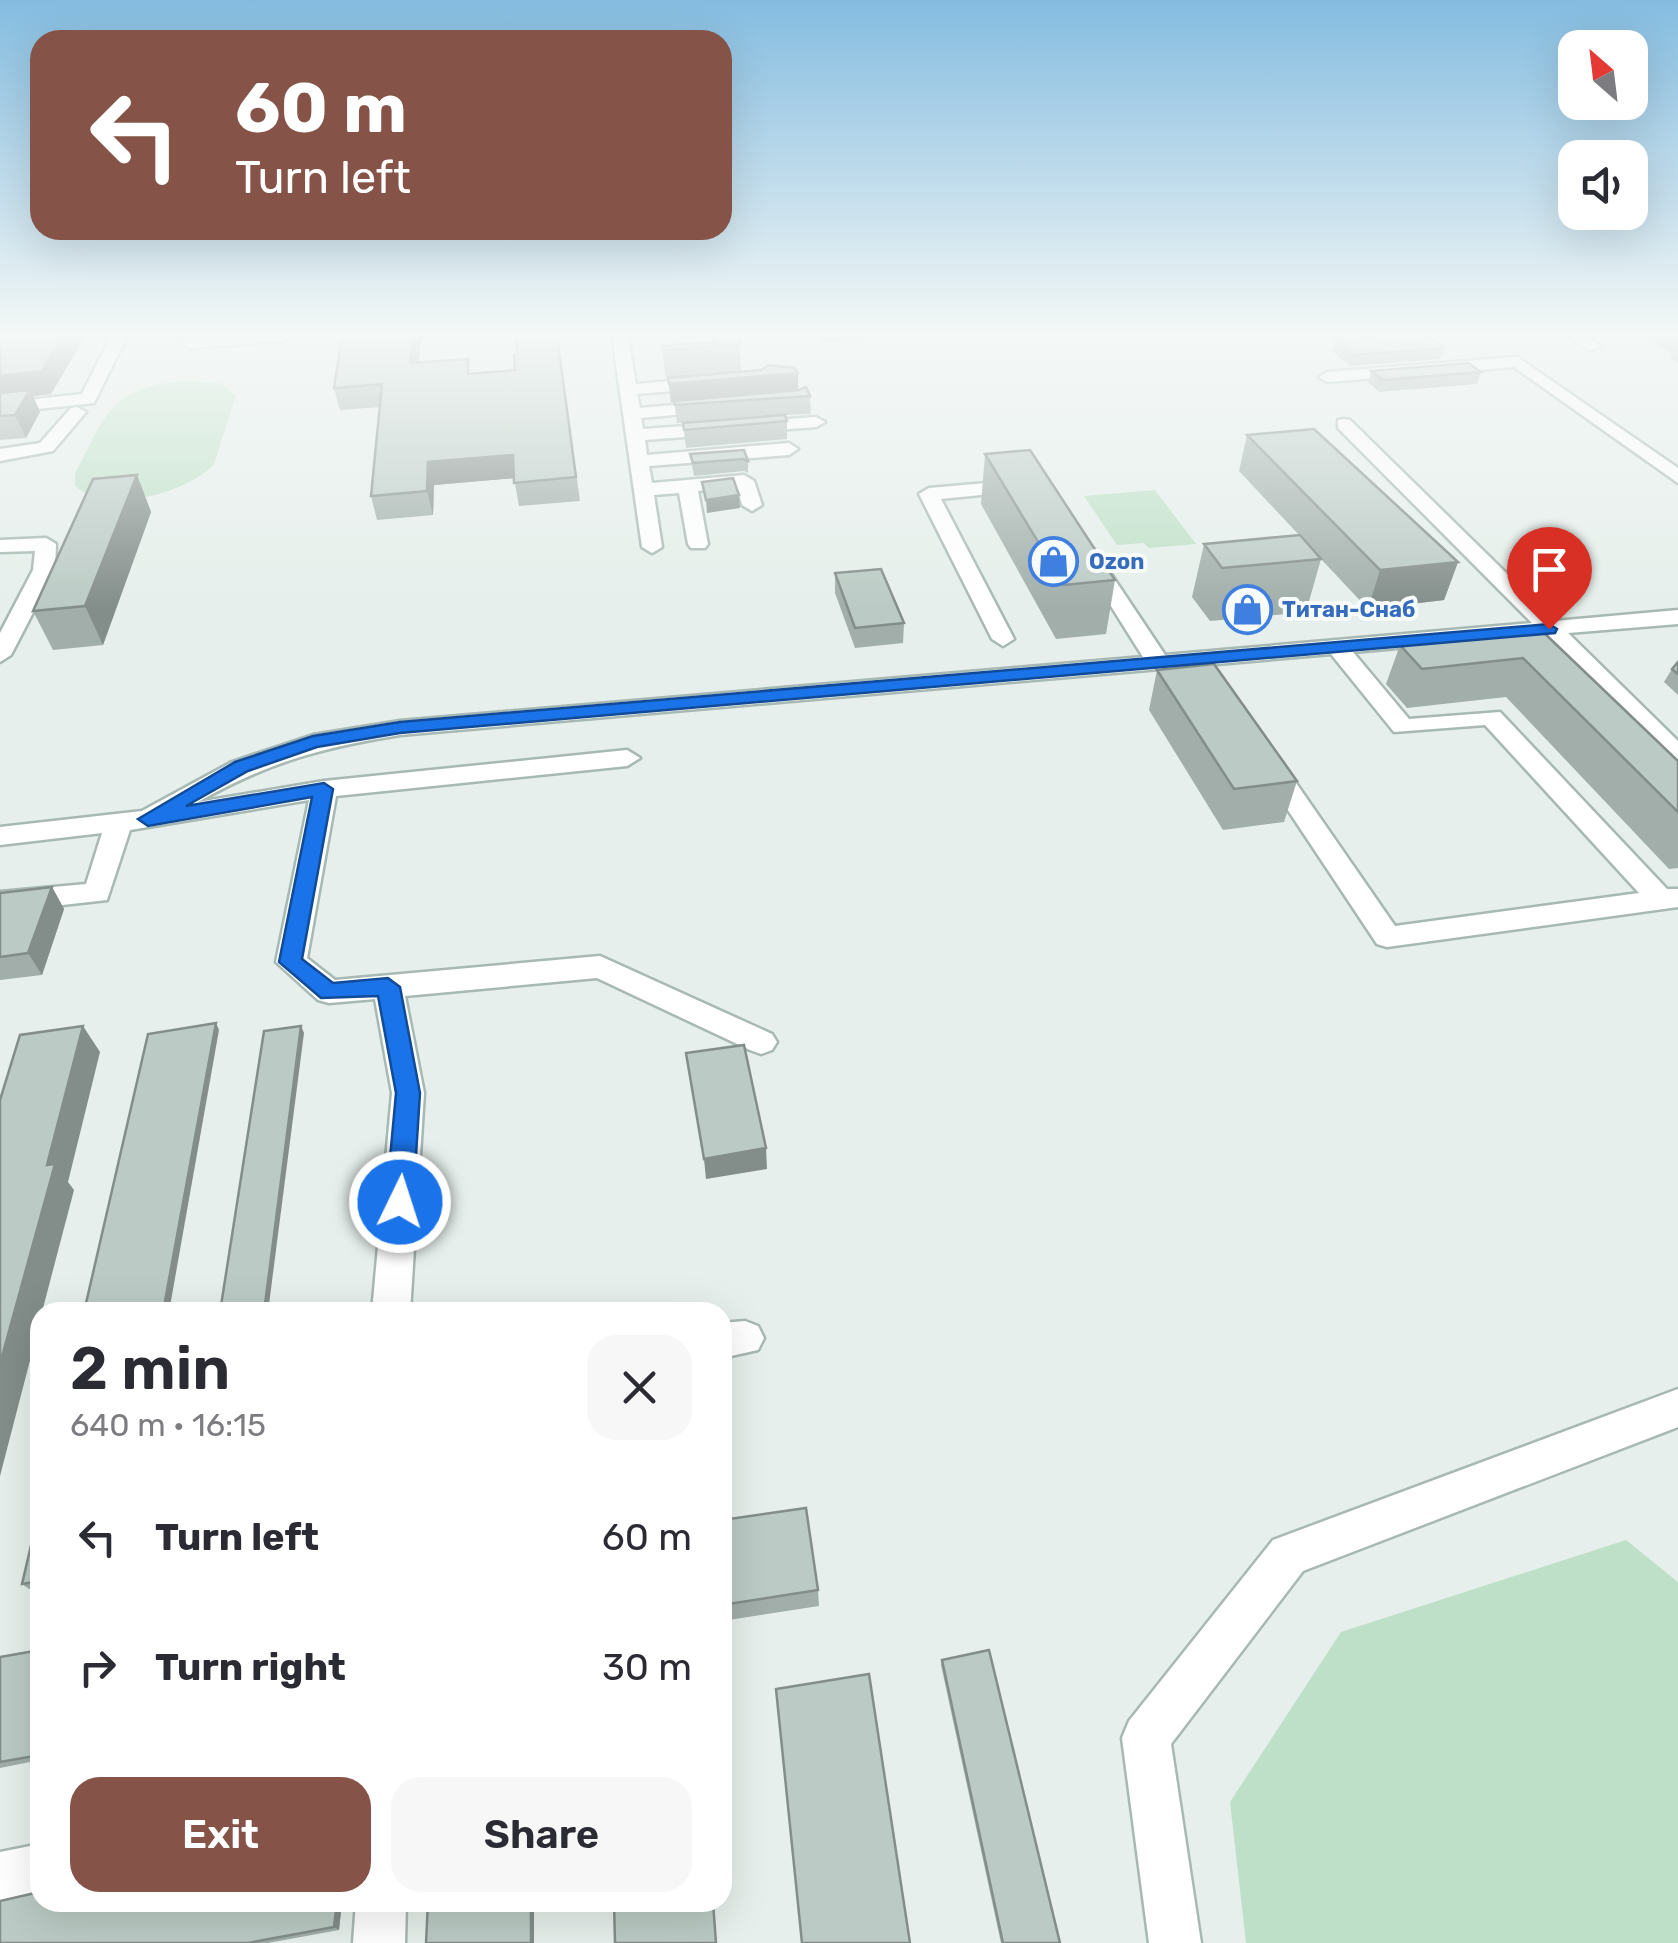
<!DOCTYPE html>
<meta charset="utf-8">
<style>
:root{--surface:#fff;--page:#f7f7f7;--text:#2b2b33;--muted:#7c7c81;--accent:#855347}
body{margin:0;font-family:Rubik,sans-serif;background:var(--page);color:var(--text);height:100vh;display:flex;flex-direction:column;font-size:38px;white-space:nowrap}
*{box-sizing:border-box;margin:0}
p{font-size:32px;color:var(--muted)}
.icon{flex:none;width:55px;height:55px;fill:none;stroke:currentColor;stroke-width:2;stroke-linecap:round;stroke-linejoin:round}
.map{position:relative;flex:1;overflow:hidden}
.drawer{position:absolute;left:30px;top:1302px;width:702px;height:610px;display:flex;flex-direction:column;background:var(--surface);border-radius:30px;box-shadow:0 10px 40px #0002}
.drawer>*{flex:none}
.banner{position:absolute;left:30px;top:30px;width:702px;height:210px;border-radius:30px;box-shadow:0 10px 40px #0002;background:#855347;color:#fff;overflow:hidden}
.needle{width:65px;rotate:332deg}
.fabs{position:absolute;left:1558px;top:30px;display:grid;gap:20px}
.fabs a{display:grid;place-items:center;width:90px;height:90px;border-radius:20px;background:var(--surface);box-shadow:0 10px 40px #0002;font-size:50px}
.pin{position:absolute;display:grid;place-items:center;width:85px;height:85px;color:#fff;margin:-102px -42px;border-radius:50% 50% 50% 0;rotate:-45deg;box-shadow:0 0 10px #0007}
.pin .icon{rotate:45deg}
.me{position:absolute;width:110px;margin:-55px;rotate:4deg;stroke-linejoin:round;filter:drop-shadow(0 0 8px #0008)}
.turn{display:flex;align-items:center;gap:35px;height:210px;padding:0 40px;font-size:45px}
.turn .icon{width:130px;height:130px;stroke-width:2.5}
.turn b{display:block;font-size:70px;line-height:85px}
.round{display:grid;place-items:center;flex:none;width:105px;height:105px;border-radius:30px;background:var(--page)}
.overview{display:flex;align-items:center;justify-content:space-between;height:170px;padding:0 40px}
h1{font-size:60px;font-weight:600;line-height:75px}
.primary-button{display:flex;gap:20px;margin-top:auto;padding:20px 40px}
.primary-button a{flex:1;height:115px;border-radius:30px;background:var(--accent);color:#fff;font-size:40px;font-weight:600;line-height:115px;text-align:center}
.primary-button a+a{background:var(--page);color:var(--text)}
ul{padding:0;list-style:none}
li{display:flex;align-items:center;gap:30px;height:130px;padding:0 40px}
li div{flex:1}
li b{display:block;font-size:38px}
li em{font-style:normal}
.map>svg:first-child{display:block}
.green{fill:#bfe0c8}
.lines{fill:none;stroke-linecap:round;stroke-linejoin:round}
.minor-casing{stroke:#a8b8b2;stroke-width:5}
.minor{fill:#fff;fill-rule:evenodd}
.wall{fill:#a1aea9}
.shaded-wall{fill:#838d89}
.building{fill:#bbcac4;stroke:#838d89;stroke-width:2.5}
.route{fill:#1a73e8;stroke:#114b97;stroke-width:2.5}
.labels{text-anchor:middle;stroke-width:8;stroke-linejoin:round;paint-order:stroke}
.far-shop-label{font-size:22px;font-weight:bold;fill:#366cbe;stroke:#f7fbf9;text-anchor:start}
</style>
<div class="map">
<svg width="1678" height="1943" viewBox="0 0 1678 1943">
<rect width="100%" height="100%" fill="#e6efeb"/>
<g class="green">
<path d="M 184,381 L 220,383 L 236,395 L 214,464 C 188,493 107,515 75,486 L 75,474 C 107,413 109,388 184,381 Z"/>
<path d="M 1155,490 L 1196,544 L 1149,548 L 1144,543 L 1117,545 L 1084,496 Z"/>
<path d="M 1626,1540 L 1678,1582 L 1678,1943 L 1246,1943 L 1230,1802 L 1341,1632 Z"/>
</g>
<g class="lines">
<defs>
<g id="minor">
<path d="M 111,336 L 127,336 L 94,403 L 0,413 L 0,403 L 82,394 Z"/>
<path d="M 185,336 L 292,336 L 284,341 L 190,348 L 182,343 Z"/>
<path d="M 612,336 L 628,336 L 636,384 L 708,378 L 716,383 L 708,388 L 637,394 L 640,408 L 717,401 L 726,406 L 717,411 L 641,418 L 643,429 L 816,417 L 825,422 L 816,427 L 645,440 L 647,455 L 789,443 L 798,449 L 789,455 L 649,466 L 652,483 L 744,475 L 754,481 L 762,505 L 752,511 L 742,505 L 737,487 L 698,491 L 708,544 L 705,548 L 691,548 L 688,544 L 679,493 L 654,495 L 662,547 L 652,553 L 642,547 Z"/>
<path d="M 1568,336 L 1587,336 L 1602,347 L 1588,350 Z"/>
<path d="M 1517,357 L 1678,468 L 1678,483 L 1514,367 L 1327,382 L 1319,377 L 1327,372 Z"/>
<path d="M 77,407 L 86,412 L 53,451 L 0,461 L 0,449 L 40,443 L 71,408 Z"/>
<path d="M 1344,419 L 1350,420 L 1555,621 L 1678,610 L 1678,624 L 1568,633 L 1678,741 L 1678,763 L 1669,760 L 1544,635 L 1353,652 L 1409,719 L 1500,712 L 1667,889 L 1678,889 L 1678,907 L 1387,947 L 1377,944 L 1256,762 L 1260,757 L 1278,757 L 1395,926 L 1639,893 L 1485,725 L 1394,732 L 1331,654 L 400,735 C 320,748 269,762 198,802 L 324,781 L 627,750 L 640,758 L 627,766 L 336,796 L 307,958 L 335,980 L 600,956 L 772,1034 L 777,1042 L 772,1050 L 761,1054 L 750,1050 L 597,978 L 405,996 L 424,1093 L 410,1312 L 372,1312 L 392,1093 L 375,999 L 329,1003 L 318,1000 L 276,962 L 309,800 L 130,830 L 107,900 L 0,912 L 0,892 L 86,884 L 102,833 L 0,845 L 0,827 L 142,811 L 232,762 L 313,735 L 400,721 L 1143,657 L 1082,560 L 1092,554 L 1099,556 L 1165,655 L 1532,623 L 1338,428 L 1338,420 Z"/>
<path d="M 1022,480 L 1032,486 L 1029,490 L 941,499 L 1014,639 L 1003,646 L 992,639 L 919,494 L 929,488 Z"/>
<path d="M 46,538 L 56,544 L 55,570 L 11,655 L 0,662 L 0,633 L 33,570 L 35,551 L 0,552 L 0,540 Z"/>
<path d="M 745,1321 L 758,1326 L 764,1338 L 758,1350 L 722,1358 L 722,1323 Z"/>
<path d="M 1678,1389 L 1678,1427 L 1303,1571 L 1171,1744 L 1201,1943 L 1149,1943 L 1122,1738 L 1129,1721 L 1273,1540 Z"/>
<path d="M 40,1844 L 40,1894 L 0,1902 L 0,1852 Z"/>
<path d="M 356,1902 L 406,1902 L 405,1943 L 353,1943 Z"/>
</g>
</defs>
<use href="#minor" class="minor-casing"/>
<use href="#minor" class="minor"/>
</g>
<g class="wall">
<path d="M 0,336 L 85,336 L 51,394 L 33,396 L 40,412 L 26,438 L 0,440 Z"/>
<path d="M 342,336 L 422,336 L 418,363 L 471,374 L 515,370 L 518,355 L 557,336 L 580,501 L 519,506 L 514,478 L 434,485 L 433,515 L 377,520 L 371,496 L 380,407 L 340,410 L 334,388 Z"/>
<path d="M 709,336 L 738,336 L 740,344 L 741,372 L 798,373 L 798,390 L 810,396 L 811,414 L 785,415 L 787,421 L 787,439 L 686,448 L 683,423 L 707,421 L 677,423 L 674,401 L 671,402 L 668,378 L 666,378 L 665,374 L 662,346 L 710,342 Z"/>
<path d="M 820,336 L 877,336 L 877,338 L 822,342 Z"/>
<path d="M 1643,336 L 1678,336 L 1678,363 L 1671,358 L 1672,354 Z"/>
<path d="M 1335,340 L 1445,348 L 1441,359 L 1350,366 L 1332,351 Z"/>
<path d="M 1371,371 L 1481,372 L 1477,384 L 1379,392 L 1368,382 Z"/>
<path d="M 1247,435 L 1458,562 L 1444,600 L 1368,609 L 1321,559 L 1306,612 L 1210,621 L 1192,597 L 1204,544 L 1299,535 L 1239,471 Z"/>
<path d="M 744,450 L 748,461 L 748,473 L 744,471 L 694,476 L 690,454 Z"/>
<path d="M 985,454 L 1115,580 L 1106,634 L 1056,639 L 981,504 Z"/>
<path d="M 137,475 L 151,512 L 103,645 L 53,650 L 33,611 Z"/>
<path d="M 835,573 L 904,623 L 903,643 L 855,648 L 835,593 Z"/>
<path d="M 1540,629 L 1678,761 L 1678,868 L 1669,869 L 1506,697 L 1407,708 L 1386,684 L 1400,645 Z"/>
<path d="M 1678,662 L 1678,695 L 1664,682 L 1672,669 Z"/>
<path d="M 1157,670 L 1297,781 L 1284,822 L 1223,830 L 1149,710 Z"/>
<path d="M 52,887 L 64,909 L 42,975 L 0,980 L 0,893 Z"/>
<path d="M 40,1507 L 40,1588 L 29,1589 L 22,1584 Z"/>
<path d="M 722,1520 L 818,1590 L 819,1606 L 722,1621 Z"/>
<path d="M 40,1650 L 40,1760 L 0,1768 L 0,1657 Z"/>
<path d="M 942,1660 L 1060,1943 L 1001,1943 L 941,1665 Z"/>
<path d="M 35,1893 L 40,1902 L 342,1902 L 339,1930 L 268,1943 L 0,1943 Z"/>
</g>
<g class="shaded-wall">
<path d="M 63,336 L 85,336 L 51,394 L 33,396 L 40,412 L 26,438 L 15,415 L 0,400 L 0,376 Z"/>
<path d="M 414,336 L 422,336 L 415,385 L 410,363 Z"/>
<path d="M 798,373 L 798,390 L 671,402 L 669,384 Z"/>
<path d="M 513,455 L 517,478 L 434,485 L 433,515 L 427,491 L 428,462 Z"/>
<path d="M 137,475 L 151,512 L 103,645 L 85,606 Z"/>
<path d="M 739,495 L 740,508 L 707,513 L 706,500 Z"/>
<path d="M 1458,562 L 1444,600 L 1368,609 L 1380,570 Z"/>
<path d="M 52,887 L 64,909 L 42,975 L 28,953 Z"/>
<path d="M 216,1023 L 219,1030 L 169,1312 L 163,1312 Z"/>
<path d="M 83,1026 L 100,1052 L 68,1182 L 74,1190 L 42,1312 L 40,1312 L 40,1322 L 0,1476 L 0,1364 L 47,1165 Z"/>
<path d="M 301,1026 L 304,1033 L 268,1312 L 264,1312 Z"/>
<path d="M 766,1148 L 767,1169 L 706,1179 L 704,1159 Z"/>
<path d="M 337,1902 L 342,1902 L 339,1930 L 334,1927 Z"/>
<rect x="531" y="1902" width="3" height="41"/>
</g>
<g class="building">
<path d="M 0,336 L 63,336 L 42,371 L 0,376 Z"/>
<path d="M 342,336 L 414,336 L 410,363 L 468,359 L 468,374 L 515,370 L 514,355 L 518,355 L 515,336 L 557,336 L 576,477 L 514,483 L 513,455 L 428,462 L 427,491 L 371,496 L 382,384 L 334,388 Z"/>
<path d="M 714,336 L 738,336 L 740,344 L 663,350 L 662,346 L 716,342 Z"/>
<path d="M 1385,336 L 1428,336 L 1445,348 L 1353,355 L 1335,340 Z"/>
<path d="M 1666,336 L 1678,336 L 1678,343 Z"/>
<path d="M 1468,363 L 1481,372 L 1383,380 L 1371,371 Z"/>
<path d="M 769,365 L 795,368 L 798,373 L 669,384 L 668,378 L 761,370 Z"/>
<path d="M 806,387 L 810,396 L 675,405 L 674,401 L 799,390 Z"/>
<path d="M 30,390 L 15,415 L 0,416 L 0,393 Z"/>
<path d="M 785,415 L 787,421 L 684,430 L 683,423 Z"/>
<path d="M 1314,429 L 1458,562 L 1380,570 L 1247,435 Z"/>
<path d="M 744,450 L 748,461 L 743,459 L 693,463 L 690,454 Z"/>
<path d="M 1030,450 L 1115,580 L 1064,585 L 985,454 Z"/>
<path d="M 137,475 L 85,606 L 33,611 L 93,479 Z"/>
<path d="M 733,478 L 739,495 L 706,500 L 702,482 Z"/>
<path d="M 1300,535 L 1321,559 L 1222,568 L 1204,544 Z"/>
<path d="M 881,569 L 904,623 L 855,628 L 835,573 Z"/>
<path d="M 1540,629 L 1678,761 L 1678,812 L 1523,658 L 1422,669 L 1400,645 Z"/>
<path d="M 1678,662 L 1678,674 L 1672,669 Z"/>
<path d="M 1214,664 L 1297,781 L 1234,789 L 1157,670 Z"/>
<path d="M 52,887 L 28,953 L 0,957 L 0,893 Z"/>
<path d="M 216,1023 L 163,1312 L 84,1312 L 148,1034 Z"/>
<path d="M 83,1026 L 47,1165 L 55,1164 L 0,1364 L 0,1100 L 20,1035 Z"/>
<path d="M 301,1026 L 264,1312 L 220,1312 L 264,1031 Z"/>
<path d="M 744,1045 L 766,1148 L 704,1159 L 686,1053 Z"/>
<path d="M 40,1507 L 40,1581 L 22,1584 Z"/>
<path d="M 806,1508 L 818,1590 L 722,1605 L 722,1520 Z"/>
<path d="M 40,1650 L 40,1755 L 0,1762 L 0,1657 Z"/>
<path d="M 989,1650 L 1060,1943 L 1003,1943 L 942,1660 Z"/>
<path d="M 869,1674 L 910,1943 L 802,1943 L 776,1689 Z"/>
<path d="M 40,1868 L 40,1902 L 337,1902 L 334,1927 L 248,1943 L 0,1943 L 0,1901 L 35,1893 L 36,1869 Z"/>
<path d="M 428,1902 L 531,1902 L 531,1943 L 426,1943 Z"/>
<path d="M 614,1902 L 713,1902 L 716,1943 L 615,1943 Z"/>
</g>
<linearGradient id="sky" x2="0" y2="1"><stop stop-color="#84bce0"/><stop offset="0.55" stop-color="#f4f8f6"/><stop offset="1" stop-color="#f4f8f6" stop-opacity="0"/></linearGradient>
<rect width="1678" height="608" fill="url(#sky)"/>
<path class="route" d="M 1549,624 L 1557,629 L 1555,633 L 400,733 L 317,747 L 248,771 L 186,806 L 324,783 L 333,789 L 302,959 L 333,983 L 388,978 L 400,987 L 420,1093 L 413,1202 L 409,1210 L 400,1214 L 390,1210 L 386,1202 L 396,1093 L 378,996 L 321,998 L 279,962 L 312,797 L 148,826 L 138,819 L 235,762 L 313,736 L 400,722 Z"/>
<defs>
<symbol id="shop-ring" viewBox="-11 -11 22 22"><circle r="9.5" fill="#f7fbf9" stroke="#3f7fe0" stroke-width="1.5"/><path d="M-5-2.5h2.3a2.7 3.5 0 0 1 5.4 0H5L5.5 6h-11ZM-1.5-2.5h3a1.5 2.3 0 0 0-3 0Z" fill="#3f7fe0"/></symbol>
</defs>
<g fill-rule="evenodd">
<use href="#shop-ring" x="1026" y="534" width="55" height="55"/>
<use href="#shop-ring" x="1220" y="582" width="55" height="55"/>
</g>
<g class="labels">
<g class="far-shop-label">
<text x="1089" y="569">Ozon</text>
<text x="1282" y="617">Титан-Снаб</text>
</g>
</g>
</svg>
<div class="fabs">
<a><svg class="needle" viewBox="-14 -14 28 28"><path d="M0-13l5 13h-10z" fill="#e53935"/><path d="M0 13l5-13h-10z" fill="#7c7c81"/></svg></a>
<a><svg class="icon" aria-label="sound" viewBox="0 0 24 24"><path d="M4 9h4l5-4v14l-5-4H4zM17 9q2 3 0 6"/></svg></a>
</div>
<div class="pin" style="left:1549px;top:629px;background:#d93025"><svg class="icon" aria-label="arrive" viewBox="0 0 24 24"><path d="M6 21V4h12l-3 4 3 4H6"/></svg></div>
<svg class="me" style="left:400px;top:1202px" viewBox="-20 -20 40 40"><circle r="17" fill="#1a73e8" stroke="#fff" stroke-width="3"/><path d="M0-11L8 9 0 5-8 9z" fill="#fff"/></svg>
<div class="banner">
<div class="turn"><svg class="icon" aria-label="left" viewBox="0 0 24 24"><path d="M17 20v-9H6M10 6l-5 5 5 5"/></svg><div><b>60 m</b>Turn left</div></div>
</div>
<section class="drawer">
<div class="overview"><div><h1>2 min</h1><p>640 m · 16:15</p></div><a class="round"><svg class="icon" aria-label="close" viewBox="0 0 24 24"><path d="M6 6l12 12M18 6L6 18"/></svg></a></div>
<ul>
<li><svg class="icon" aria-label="left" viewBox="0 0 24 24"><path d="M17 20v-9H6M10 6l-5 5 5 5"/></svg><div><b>Turn left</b></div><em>60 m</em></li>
<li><svg class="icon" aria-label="right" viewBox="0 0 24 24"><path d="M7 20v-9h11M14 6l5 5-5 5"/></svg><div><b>Turn right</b></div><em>30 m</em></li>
</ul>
<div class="primary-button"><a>Exit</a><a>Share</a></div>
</section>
</div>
